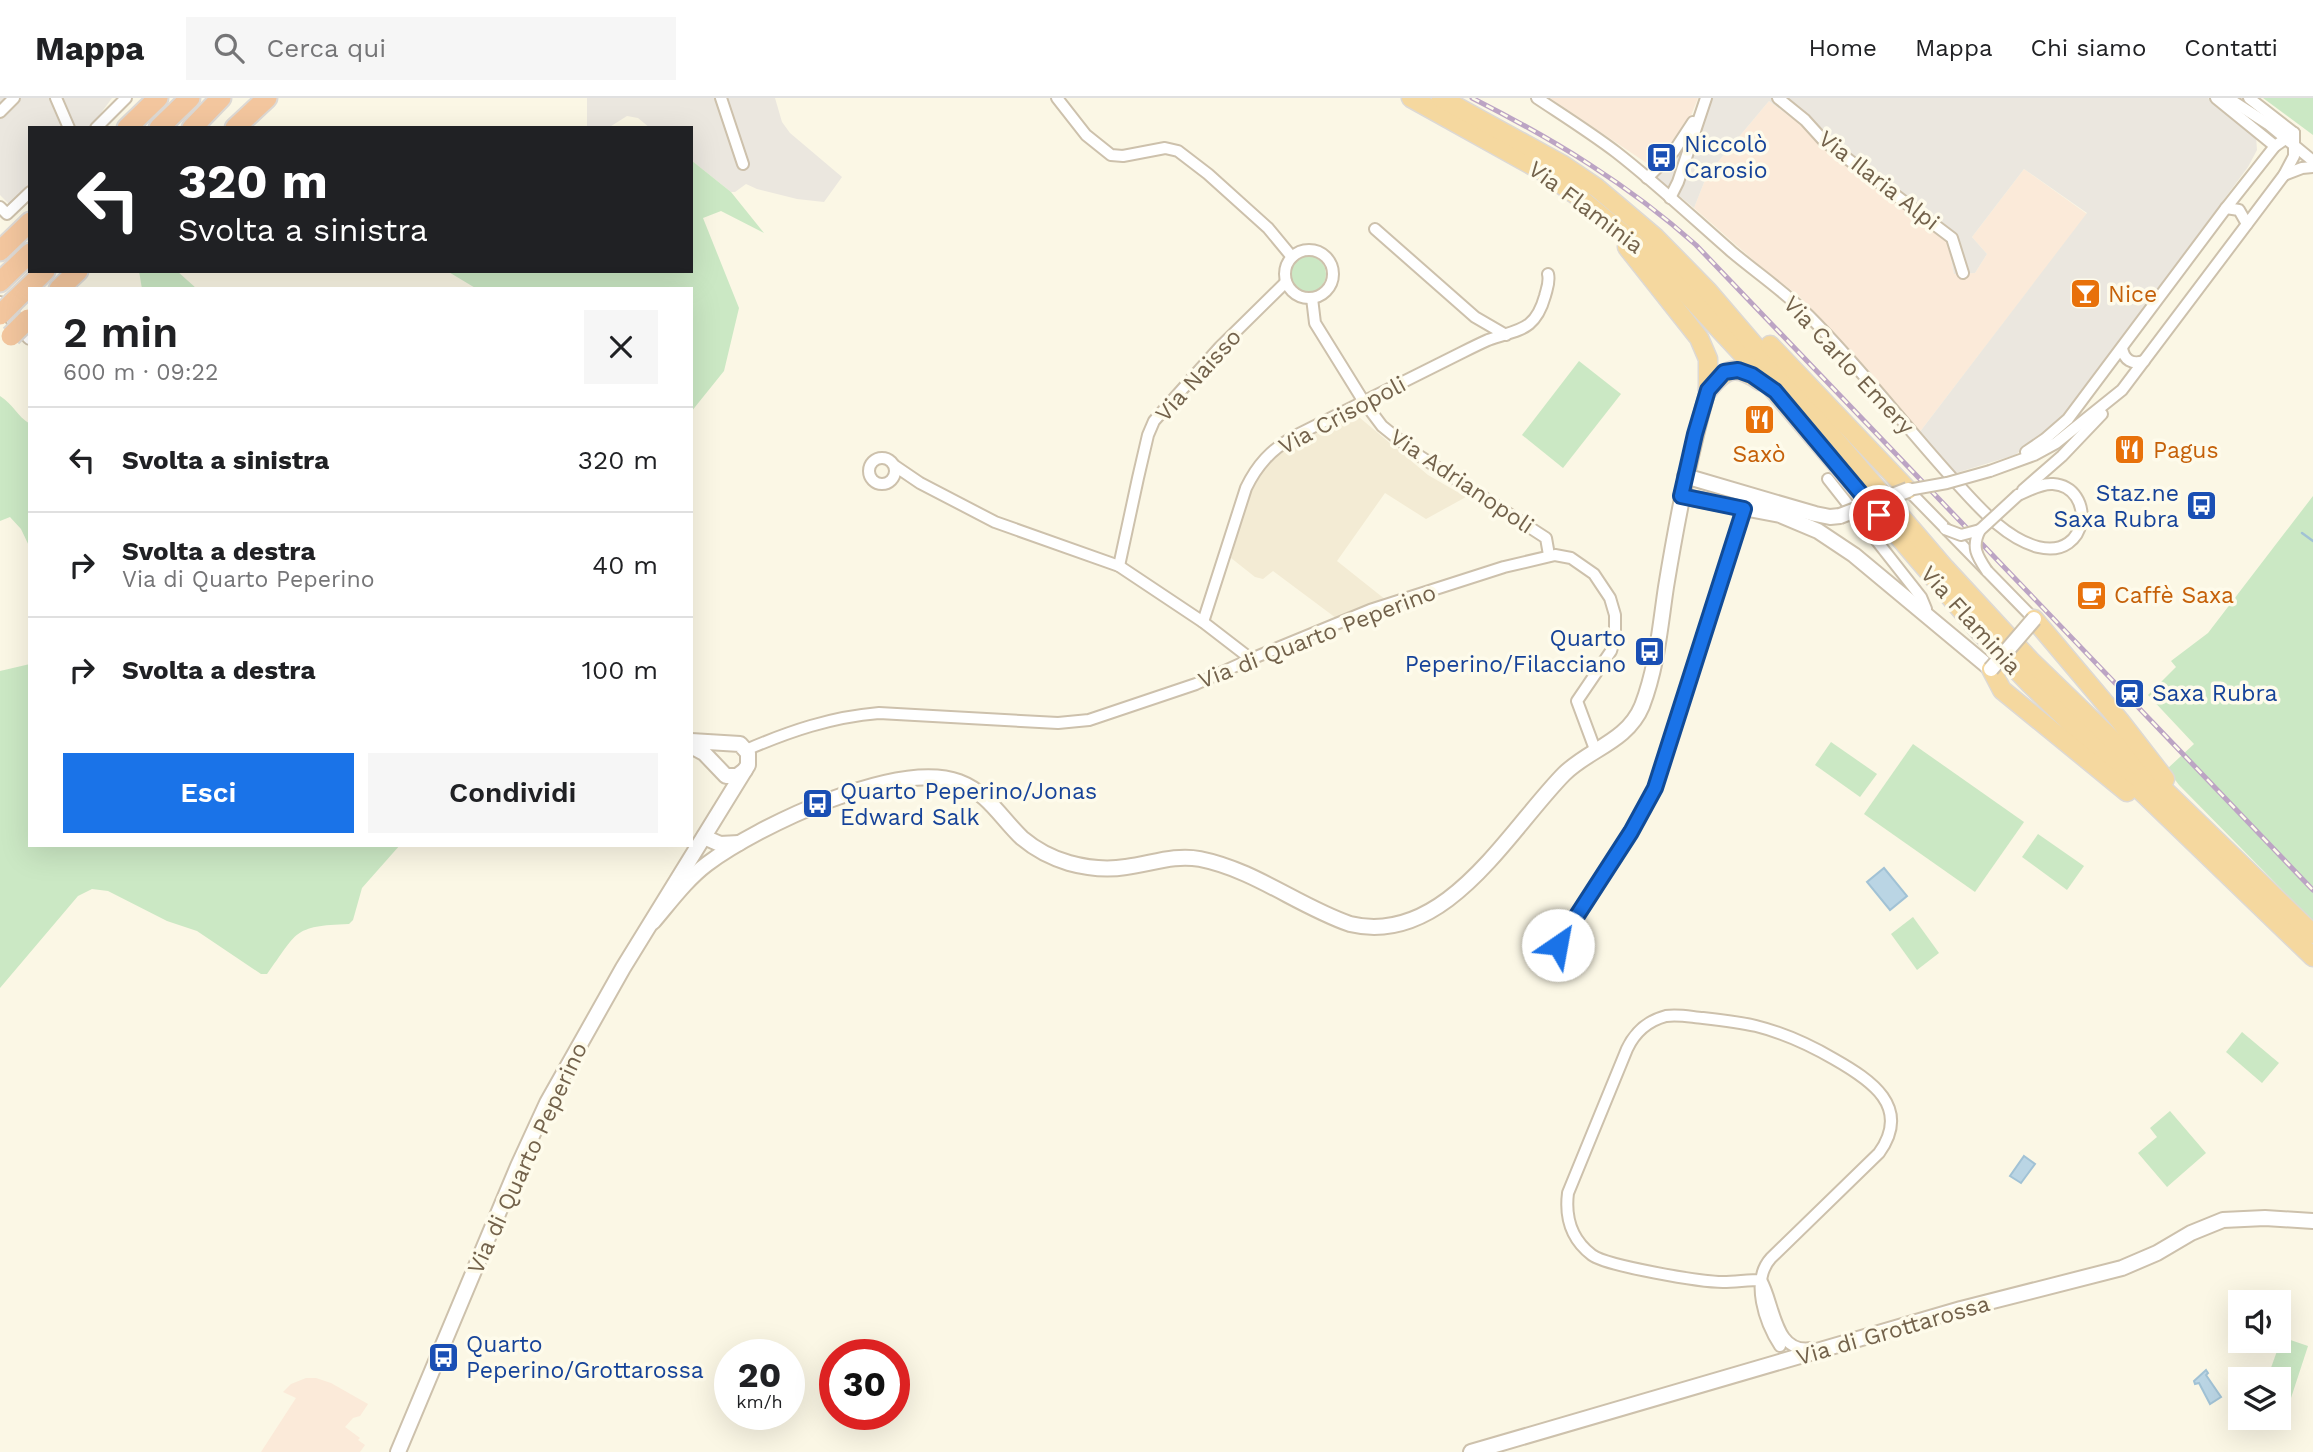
<!DOCTYPE html>
<html lang="it">
<meta charset="utf-8">
<style>
:root{--surface:#fff;--page:#f6f6f6;--text:#202124;--muted:#757577;--line:#e0e0e0;--accent:#1a73e8}
body{margin:0;font-family:"Work Sans",sans-serif;background:var(--page);color:var(--text);height:100vh;display:flex;flex-direction:column;font-size:26px;white-space:nowrap}
*{box-sizing:border-box;margin:0}
p{font-size:23px;color:var(--muted)}
.icon{flex:none;width:38px;height:38px;fill:none;stroke:currentColor;stroke-width:2;stroke-linecap:round;stroke-linejoin:round}
.map{position:relative;flex:1;overflow:hidden}
.drawer{position:absolute;left:28px;top:189px;width:665px;height:560px;display:flex;flex-direction:column;background:var(--surface);border-radius:0px;box-shadow:0 7px 28px #0002}
.drawer>*{flex:none}
.banner{position:absolute;left:28px;top:28px;width:665px;height:147px;border-radius:0px;box-shadow:0 7px 28px #0002;background:#202124;color:#fff;overflow:hidden}
.fabs{position:absolute;left:2228px;top:1192px;display:grid;gap:14px}
.fabs a{display:grid;place-items:center;width:63px;height:63px;border-radius:0px;background:var(--surface);box-shadow:0 7px 28px #0002;font-size:35px}
.speed{position:absolute;left:714px;top:1241px;display:flex;gap:14px;font-size:35px;font-weight:700;text-align:center}
.speed>*{display:grid;place-content:center;width:91px;height:91px;border-radius:50%;background:var(--surface);box-shadow:0 7px 28px #0002;line-height:1}
.speed small{font-size:18px;font-weight:400}
.speed .limit{border:10px solid #d22;background:#fff;color:#111}
.pin{position:absolute;display:grid;place-items:center;width:60px;height:60px;color:#fff;margin:-30px;border:4px solid #fff;border-radius:50%;box-shadow:0 2px 7px #0007}
.me{position:absolute;width:77px;margin:-38px;rotate:33deg;stroke-linejoin:round;filter:drop-shadow(0 0 5px #0008)}
.turn{display:flex;align-items:center;gap:24px;height:147px;padding:0 35px;font-size:32px}
.turn .icon{width:91px;height:91px;stroke-width:2.5}
.turn b{display:block;font-size:49px;line-height:60px}
.round{display:grid;place-items:center;flex:none;width:74px;height:74px;border-radius:0px;background:var(--page)}
.summary{display:flex;align-items:center;justify-content:space-between;height:119px;padding:0 35px}
h1{font-size:42px;font-weight:600;line-height:52px}
.primary-button{display:flex;gap:14px;margin-top:auto;padding:14px 35px}
.primary-button a{flex:1;height:80px;border-radius:0px;background:var(--accent);color:#fff;font-size:28px;font-weight:600;line-height:80px;text-align:center}
.primary-button a+a{background:var(--page);color:var(--text)}
ul{padding:0;list-style:none}
li{display:flex;align-items:center;gap:21px;height:105px;padding:0 35px;border-top:2px solid var(--line)}
li div{flex:1}
li b{display:block;font-size:26px}
li em{font-style:normal}
header{display:flex;align-items:center;gap:42px;box-sizing:border-box;height:98px;padding:0 35px;background:var(--surface);border-bottom:2px solid var(--line)}
header strong{font-size:33px}
nav{display:flex;gap:38px;margin-inline-start:auto;font-size:24px}
.search{width:490px;height:63px;background:var(--page);display:flex;align-items:center;gap:18px;box-sizing:border-box;padding:0 24px;border-radius:0px;color:var(--muted);font-size:26px}
.map>svg:first-child{display:block}
.residential{fill:#f3ebd4}
.commercial{fill:#fbead9}
.industrial{fill:#ebe7df}
.green{fill:#cbe8c4}
.water{fill:#bad5e4;stroke:#a1c2d5;stroke-width:2}
.lines{fill:none;stroke-linecap:round;stroke-linejoin:round}
.stream{stroke:#a1c2d5;stroke-width:2.5}
.minor-casing{stroke:#cdc1ac;stroke-width:14}
.tertiary-casing{stroke:#cdc1ac;stroke-width:18}
.trunk-casing{stroke:#ddd9d4;stroke-width:21}
.motorway-casing{stroke:#ddd9d4;stroke-width:23}
.minor{stroke:#fff;stroke-width:10}
.tertiary{stroke:#fff;stroke-width:14}
.trunk{stroke:#f5d89f;stroke-width:18}
.motorway{stroke:#f3c69e;stroke-width:19}
.rail-casing{stroke:#bca4c4;stroke-width:5}
.rail{stroke:#fefbeb;stroke-width:2.5;stroke-dasharray:8;stroke-linecap:butt}
.minor-bridge-casing{stroke:#cdc1ac;stroke-width:14;stroke-linecap:butt}
.tertiary-bridge-casing{stroke:#cdc1ac;stroke-width:18;stroke-linecap:butt}
.motorway-bridge-casing{stroke:#ddd9d4;stroke-width:23;stroke-linecap:butt}
.minor-bridge{stroke:#fff;stroke-width:10}
.tertiary-bridge{stroke:#fff;stroke-width:14}
.motorway-bridge{stroke:#f3c69e;stroke-width:19}
.route-casing{stroke:#114b97;stroke-width:18}
.route{stroke:#1a73e8;stroke-width:12}
.labels{text-anchor:middle;stroke-width:7;stroke-linejoin:round;paint-order:stroke}
.transit-label{font-size:23px;fill:#164399;stroke:#fefbeb;text-anchor:start}
.street-label{font-size:23px;fill:#73624b;stroke:#fefbeb}
.food-label{font-size:23px;fill:#c56008;stroke:#fefbeb;text-anchor:start}
</style>
<header>
<strong>Mappa</strong>
<div class="search"><svg class="icon" aria-label="search" viewBox="0 0 24 24"><circle cx="10" cy="10" r="6"/><path d="M15 15l6 6"/></svg>Cerca qui</div>
<nav><a>Home</a><a>Mappa</a><a>Chi siamo</a><a>Contatti</a></nav>
</header>
<div class="map">
<svg width="2313" height="1354" viewBox="0 0 2313 1354">
<rect width="100%" height="100%" fill="#fbf7e5"/>
<path class="residential" d="M 1353,314 L 1428,377 L 1466,399 L 1426,421 L 1385,395 L 1337,463 L 1386,502 L 1336,520 L 1273,473 L 1263,481 L 1255,479 L 1231,460 L 1246,405 L 1257,379 L 1271,361 L 1300,341 Z"/>
<g class="commercial">
<path d="M 1550,0 L 1698,0 L 1688,25 L 1658,60 L 1648,66 Z"/>
<path d="M 1769,3 L 1796,23 L 1819,44 L 1947,140 L 1954,176 L 1975,175 L 1987,156 L 1972,139 L 2024,71 L 2087,116 L 1919,335 L 1874,279 L 1798,197 L 1768,175 L 1694,110 L 1707,77 Z"/>
<path d="M 306,1280 L 316,1280 L 331,1285 L 368,1306 L 360,1318 L 353,1320 L 345,1329 L 360,1340 L 358,1342 L 365,1347 L 360,1354 L 261,1354 L 296,1300 L 283,1294 L 291,1286 Z"/>
</g>
<g class="industrial">
<path d="M 0,0 L 112,0 L 90,30 L 30,30 L 30,90 L 11,108 L 0,97 Z"/>
<path d="M 587,0 L 775,0 L 782,24 L 790,35 L 842,79 L 824,104 L 797,101 L 757,91 L 746,86 L 735,94 L 731,94 L 691,62 L 691,30 L 650,30 L 638,20 L 627,18 L 608,30 L 587,30 Z"/>
<path d="M 1709,0 L 2208,0 L 2256,38 L 2257,52 L 2248,69 L 2062,320 L 2015,357 L 1956,375 L 1919,335 L 2087,115 L 2024,71 L 1972,139 L 1987,156 L 1975,175 L 1954,176 L 1947,140 L 1819,44 L 1796,23 L 1769,3 L 1707,77 L 1694,110 L 1655,78 Z"/>
</g>
<g class="green">
<path d="M 2263,0 L 2313,0 L 2313,37 Z"/>
<path d="M 691,62 L 731,94 L 764,135 L 721,113 L 703,120 L 739,210 L 724,273 L 691,314 L 691,191 L 477,191 L 447,173 L 691,173 Z"/>
<circle cx="1308" cy="176" r="18"/>
<path d="M 139,173 L 177,173 L 197,191 L 142,191 Z"/>
<path d="M 1579,263 L 1621,296 L 1563,370 L 1522,337 Z"/>
<path d="M 0,298 C 13,306 17,318 30,326 L 30,450 L 21,431 L 10,419 L 0,423 Z"/>
<path d="M 2313,398 L 2313,823 L 2179,687 L 2167,671 L 2194,646 L 2148,597 L 2176,569 L 2171,563 L 2208,535 Z"/>
<path d="M 30,566 L 30,747 L 400,747 L 362,790 L 353,822 L 349,826 C 292,828 298,834 267,876 L 261,876 L 197,833 L 167,823 L 108,793 L 92,791 L 78,798 L 0,890 L 0,573 Z"/>
<path d="M 1831,644 L 1877,676 L 1860,699 L 1815,667 Z"/>
<path d="M 1913,646 L 2024,724 L 1975,794 L 1864,716 Z"/>
<path d="M 2038,736 L 2084,768 L 2067,792 L 2022,759 Z"/>
<path d="M 1913,819 L 1939,855 L 1917,872 L 1891,836 Z"/>
<path d="M 2242,934 L 2279,965 L 2262,985 L 2226,954 Z"/>
<path d="M 2170,1013 L 2206,1055 L 2167,1089 L 2138,1055 L 2157,1039 L 2150,1030 Z"/>
<path d="M 2282,1239 L 2308,1248 L 2291,1300 L 2279,1296 L 2278,1281 L 2267,1281 Z"/>
</g>
<g class="water">
<path d="M 1884,770 L 1907,798 L 1890,812 L 1867,784 Z"/>
<path d="M 2024,1058 L 2035,1066 L 2021,1085 L 2010,1078 Z"/>
<path d="M 2206,1272 L 2208,1275 L 2206,1277 L 2221,1299 L 2210,1306 L 2199,1285 L 2195,1286 L 2194,1283 Z"/>
</g>
<g class="lines">
<path class="stream" d="M 2302,435 L 2313,443"/>
<defs>
<g id="minor">
<path d="M 56,0 L 69,30"/>
<path d="M 721,0 L 743,66"/>
<path d="M 1057,0 L 1086,37 L 1111,57 L 1123,58 L 1165,50 L 1178,53 L 1208,76 L 1268,130 L 1292,159"/>
<path d="M 1537,0 C 1564,18 1591,35 1616,54 C 1656,85 1693,120 1732,154 C 1757,175 1785,194 1809,218 C 1864,273 1910,335 1963,392 C 1983,414 2008,441 2038,449 C 2090,462 2096,389 2053,386 C 2041,385 2028,393 2018,397"/>
<path d="M 1778,0 L 1805,22 L 1824,43 L 1952,140 L 1963,175"/>
<path d="M 2216,0 L 2275,48"/>
<path d="M 2228,0 L 2268,26 L 2313,63"/>
<path d="M 2249,0 L 2294,35"/>
<path d="M 0,14 L 14,0"/>
<path d="M 96,30 L 126,0"/>
<path d="M 2284,77 L 2302,70 L 2313,69"/>
<path d="M 1647,80 L 1674,53 L 1693,24"/>
<path d="M 1670,100 L 1678,84 L 1706,0"/>
<path d="M 0,109 L 7,116 L 30,94"/>
<path d="M 2226,110 L 2239,112 L 2247,126"/>
<path d="M 1375,131 L 1475,219 L 1506,237"/>
<circle cx="1309" cy="176" r="24"/>
<path d="M 1312,200 L 1315,225 L 1364,304 L 1382,328 L 1418,357 L 1546,440 L 1549,457"/>
<path d="M 2122,250 C 2124,262 2132,267 2144,263"/>
<path d="M 2026,354 L 2045,341 L 2068,321 L 2226,110 L 2275,48 L 2294,35"/>
<circle cx="882" cy="373" r="13"/>
<path d="M 895,368 L 920,385 L 995,424 L 1119,468 L 1203,524 L 1251,561"/>
<path d="M 1990,373 L 2034,357 L 2056,345 L 2122,292 L 2284,77 L 2294,58 L 2294,35"/>
<path d="M 1828,381 L 1921,499 L 1926,511 L 1925,516"/>
<path d="M 1908,392 L 2034,521"/>
<path d="M 2023,392 L 2062,358 L 2102,316"/>
<path d="M 1119,468 L 1138,380 L 1148,337 L 1154,323 L 1220,249 L 1286,184"/>
<path d="M 1203,524 L 1246,390 C 1257,367 1271,352 1293,339 L 1463,254 C 1471,250 1479,246 1488,242 C 1518,231 1535,234 1545,198 C 1547,190 1550,184 1548,176"/>
<path d="M 746,652 C 790,633 831,619 879,615 L 1058,625 L 1089,622 L 1196,586 L 1251,561 L 1370,512 L 1504,469 L 1555,457 L 1571,460 L 1594,476 L 1610,500 L 1615,517 L 1615,540 L 1611,553 L 1577,603 L 1596,654"/>
<path d="M 1558,847 L 1631,734 L 1655,690 L 1744,411"/>
<path d="M 1761,1182 C 1748,1182 1735,1184 1723,1184 C 1701,1184 1607,1168 1592,1157 C 1571,1141 1565,1119 1568,1095 L 1627,951 C 1635,934 1647,923 1666,918 C 1678,916 1691,919 1703,920 C 1721,922 1739,924 1756,928 C 1784,935 1810,947 1834,961 C 1871,982 1912,1009 1879,1055 L 1771,1160 C 1750,1183 1765,1225 1780,1248"/>
<path d="M 1761,1182 C 1775,1205 1774,1257 1812,1250"/>
</g>
<g id="tertiary">
<path d="M 0,206 L 30,239"/>
<path d="M 1685,378 L 1815,416 L 1830,419 L 1840,418"/>
<path d="M 1681,398 L 1780,417 L 1818,433 L 1854,457 L 1991,571"/>
<path d="M 691,648 L 704,655 L 726,678 L 737,678 L 745,672"/>
<path d="M 704,739 L 720,746 L 739,745"/>
<path d="M 653,824 C 670,804 687,781 707,766 C 758,728 898,661 959,684 C 988,695 1001,720 1022,740 C 1035,751 1052,760 1069,765 C 1087,770 1107,772 1126,769 C 1151,766 1174,756 1200,761 C 1255,772 1298,808 1350,826 C 1445,849 1508,733 1564,676 C 1589,651 1627,644 1642,608 C 1657,569 1660,529 1666,489 C 1677,422 1689,357 1708,292"/>
<path d="M 398,1354 L 518,1068 L 547,1005 L 623,870 L 748,667 L 748,655 L 740,646 L 691,643"/>
<path d="M 1471,1354 L 1961,1211 L 2122,1170 L 2157,1155 L 2191,1135 L 2223,1122 L 2265,1120 L 2313,1123"/>
</g>
<g id="trunk">
<path d="M 1411,0 L 1542,73 L 1576,97 L 1656,163 L 1748,262 L 1979,533 L 2030,586 L 2313,859"/>
<path d="M 1441,0 L 1563,67 L 1597,90 L 1655,139 L 1708,193 L 1945,470 L 2030,562 L 2313,836"/>
<path d="M 1627,149 L 1699,240 L 1708,261 L 1708,292"/>
<path d="M 1770,247 L 1908,392"/>
<path d="M 1708,292 C 1726,270 1735,266 1760,283"/>
<path d="M 2034,521 L 2120,623 L 2165,681"/>
<path d="M 1991,571 L 2002,592 L 2127,694"/>
</g>
<g id="motorway">
<path d="M 127,30 L 158,0"/>
<path d="M 159,30 L 190,0"/>
<path d="M 192,30 L 221,0"/>
<path d="M 235,30 L 267,0"/>
<path d="M 0,153 L 30,124"/>
<path d="M 0,184 L 30,155"/>
<path d="M 59,191 L 78,173"/>
<path d="M 14,203 L 45,173"/>
</g>
</defs>
<use href="#minor" class="minor-casing"/>
<use href="#tertiary" class="tertiary-casing"/>
<use href="#trunk" class="trunk-casing"/>
<use href="#motorway" class="motorway-casing"/>
<use href="#minor" class="minor"/>
<use href="#tertiary" class="tertiary"/>
<use href="#trunk" class="trunk"/>
<use href="#motorway" class="motorway"/>
<defs>
<path id="rail" d="M 1472,0 C 1553,41 1628,86 1696,147 L 2313,792"/>
</defs>
<use href="#rail" class="rail-casing"/>
<use href="#rail" class="rail"/>
<defs>
<g id="minor-bridge">
<path d="M 1908,392 L 1947,385 L 1990,373"/>
<path d="M 1945,431 L 1961,437 L 1980,432"/>
<path d="M 1987,473 C 1977,458 1971,449 1980,432 L 2018,397"/>
</g>
<g id="tertiary-bridge">
<path d="M 1840,418 L 1908,392"/>
<path d="M 1991,571 L 2034,521"/>
</g>
<g id="motorway-bridge">
<path d="M 0,217 L 14,203"/>
<path d="M 11,238 L 28,221"/>
</g>
</defs>
<use href="#minor-bridge" class="minor-bridge-casing"/>
<use href="#tertiary-bridge" class="tertiary-bridge-casing"/>
<use href="#motorway-bridge" class="motorway-bridge-casing"/>
<use href="#minor-bridge" class="minor-bridge"/>
<use href="#tertiary-bridge" class="tertiary-bridge"/>
<use href="#motorway-bridge" class="motorway-bridge"/>
</g>
<g class="lines">
<defs>
<path id="route" d="M 1558,847 L 1631,734 L 1655,690 L 1744,411 L 1681,398 L 1695,336 L 1708,292 L 1724,274 L 1738,272 L 1752,277 L 1775,293 L 1879,417"/>
</defs>
<use href="#route" class="route-casing"/>
<use href="#route" class="route"/>
</g>
<defs>
<symbol id="bus-square" viewBox="-11 -11 22 22"><rect x="-9" y="-9" width="18" height="18" rx="4" fill="#1a4fb4" stroke="#fefbeb"/><path d="M-5-6H5V4H4V6H2V4H-2V6H-4V4H-5ZM-3.5-4V0h7V-4ZM-3.5 1.2v1.5H-2V1.2ZM2 1.2v1.5H3.5V1.2Z" fill="#fff"/></symbol>
<symbol id="bar-square" viewBox="-11 -11 22 22"><rect x="-9" y="-9" width="18" height="18" rx="4" fill="#e8710a" stroke="#fefbeb"/><path d="M-6-5H6L.8 .8V4.5H3.5V6h-7V4.5H-.8V.8Z" fill="#fff"/></symbol>
<symbol id="restaurant-square" viewBox="-11 -11 22 22"><rect x="-9" y="-9" width="18" height="18" rx="4" fill="#e8710a" stroke="#fefbeb"/><path d="M-5-6h1v4h1v-4h1v4h1v-4h1v5L-1.5 .5V6h-2V.5L-5-1ZM5-6V6H3V1.5H1.5Q1.5-4 5-6Z" fill="#fff"/></symbol>
<symbol id="cafe-square" viewBox="-11 -11 22 22"><rect x="-9" y="-9" width="18" height="18" rx="4" fill="#e8710a" stroke="#fefbeb"/><path d="M-5.5-4.5H6V0H3Q3 3.5 0 3.5H-2.5Q-5.5 3.5-5.5 0ZM3-3.2v2h1.7v-2ZM-6 4.5H4V6H-6Z" fill="#fff"/></symbol>
<symbol id="station-square" viewBox="-11 -11 22 22"><rect x="-9" y="-9" width="18" height="18" rx="4" fill="#1a4fb4" stroke="#fefbeb"/><path d="M-3-6H3Q5-6 5-4V2Q5 4 3 4L4.5 6H3L1.5 4h-3L-3 6H-4.5L-3 4Q-5 4-5 2V-4Q-5-6-3-6ZM-3.5-4v3h7v-3ZM-3.5 1v1.5H-2V1ZM2 1v1.5H3.5V1Z" fill="#fff"/></symbol>
</defs>
<g fill-rule="evenodd">
<use href="#bus-square" x="1644" y="42" width="35" height="35"/>
<use href="#bar-square" x="2068" y="178" width="35" height="35"/>
<use href="#restaurant-square" x="1742" y="304" width="35" height="35"/>
<use href="#restaurant-square" x="2112" y="334" width="35" height="35"/>
<use href="#bus-square" x="2184" y="390" width="35" height="35"/>
<use href="#cafe-square" x="2074" y="480" width="35" height="35"/>
<use href="#bus-square" x="1632" y="536" width="35" height="35"/>
<use href="#station-square" x="2112" y="578" width="35" height="35"/>
<use href="#bus-square" x="800" y="688" width="35" height="35"/>
<use href="#bus-square" x="426" y="1242" width="35" height="35"/>
</g>
<g class="labels">
<g class="transit-label">
<text x="1684" y="54">Niccolò<tspan x="1684" dy="26">Carosio</tspan></text>
<text x="2179" y="403" text-anchor="end">Staz.ne<tspan x="2179" dy="26">Saxa Rubra</tspan></text>
<text x="1626" y="548" text-anchor="end">Quarto<tspan x="1626" dy="26">Peperino/Filacciano</tspan></text>
<text x="2152" y="603">Saxa Rubra</text>
<text x="840" y="701">Quarto Peperino/Jonas<tspan x="840" dy="26">Edward Salk</tspan></text>
<text x="466" y="1254">Quarto<tspan x="466" dy="26">Peperino/Grottarossa</tspan></text>
</g>
<g class="street-label">
<text transform="translate(1879 82) rotate(38)" y="8">Via Ilaria Alpi</text>
<text transform="translate(1586 109) rotate(37)" y="8">Via Flaminia</text>
<text transform="translate(1849 267) rotate(47)" y="8">Via Carlo Emery</text>
<text transform="translate(1198 277) rotate(-48)" y="8">Via Naisso</text>
<text transform="translate(1342 317) rotate(-28)" y="8">Via Crisopoli</text>
<text transform="translate(1462 383) rotate(34)" y="8">Via Adrianopoli</text>
<text transform="translate(1971 522) rotate(48)" y="8">Via Flaminia</text>
<text transform="translate(1317 538) rotate(-21)" y="8">Via di Quarto Peperino</text>
<text transform="translate(527 1060) rotate(-65)" y="8">Via di Quarto Peperino</text>
<text transform="translate(1893 1232) rotate(-16)" y="8">Via di Grottarossa</text>
</g>
<g class="food-label">
<text x="2108" y="204">Nice</text>
<text x="2153" y="360">Pagus</text>
<text x="1759" y="364" text-anchor="middle">Saxò</text>
<text x="2114" y="505">Caffè Saxa</text>
</g>
</g>
</svg>
<div class="fabs">
<a><svg class="icon" aria-label="sound" viewBox="0 0 24 24"><path d="M4 9h4l5-4v14l-5-4H4zM17 9q2 3 0 6"/></svg></a>
<a><svg class="icon" aria-label="layers" viewBox="0 0 24 24"><path d="M12 4l9 5-9 5-9-5zM3 14l9 5 9-5"/></svg></a>
</div>
<div class="speed"><div>20<small>km/h</small></div><div class="limit">30</div></div>
<div class="pin" style="left:1879px;top:417px;background:#d93025"><svg class="icon" aria-label="arrive" viewBox="0 0 24 24"><path d="M6 21V4h12l-3 4 3 4H6"/></svg></div>
<svg class="me" style="left:1558px;top:847px" viewBox="-20 -20 40 40"><circle r="19" fill="#fff"/><path d="M0-13L10 11 0 6-10 11z" fill="#1a73e8"/></svg>
<div class="banner">
<div class="turn"><svg class="icon" aria-label="left" viewBox="0 0 24 24"><path d="M17 20v-9H6M10 6l-5 5 5 5"/></svg><div><b>320 m</b>Svolta a sinistra</div></div>
</div>
<section class="drawer">
<div class="summary"><div><h1>2 min</h1><p>600 m · 09:22</p></div><a class="round"><svg class="icon" aria-label="close" viewBox="0 0 24 24"><path d="M6 6l12 12M18 6L6 18"/></svg></a></div>
<ul>
<li><svg class="icon" aria-label="left" viewBox="0 0 24 24"><path d="M17 20v-9H6M10 6l-5 5 5 5"/></svg><div><b>Svolta a sinistra</b></div><em>320 m</em></li>
<li><svg class="icon" aria-label="right" viewBox="0 0 24 24"><path d="M7 20v-9h11M14 6l5 5-5 5"/></svg><div><b>Svolta a destra</b><p>Via di Quarto Peperino</p></div><em>40 m</em></li>
<li><svg class="icon" aria-label="right" viewBox="0 0 24 24"><path d="M7 20v-9h11M14 6l5 5-5 5"/></svg><div><b>Svolta a destra</b></div><em>100 m</em></li>
</ul>
<div class="primary-button"><a>Esci</a><a>Condividi</a></div>
</section>
</div>
